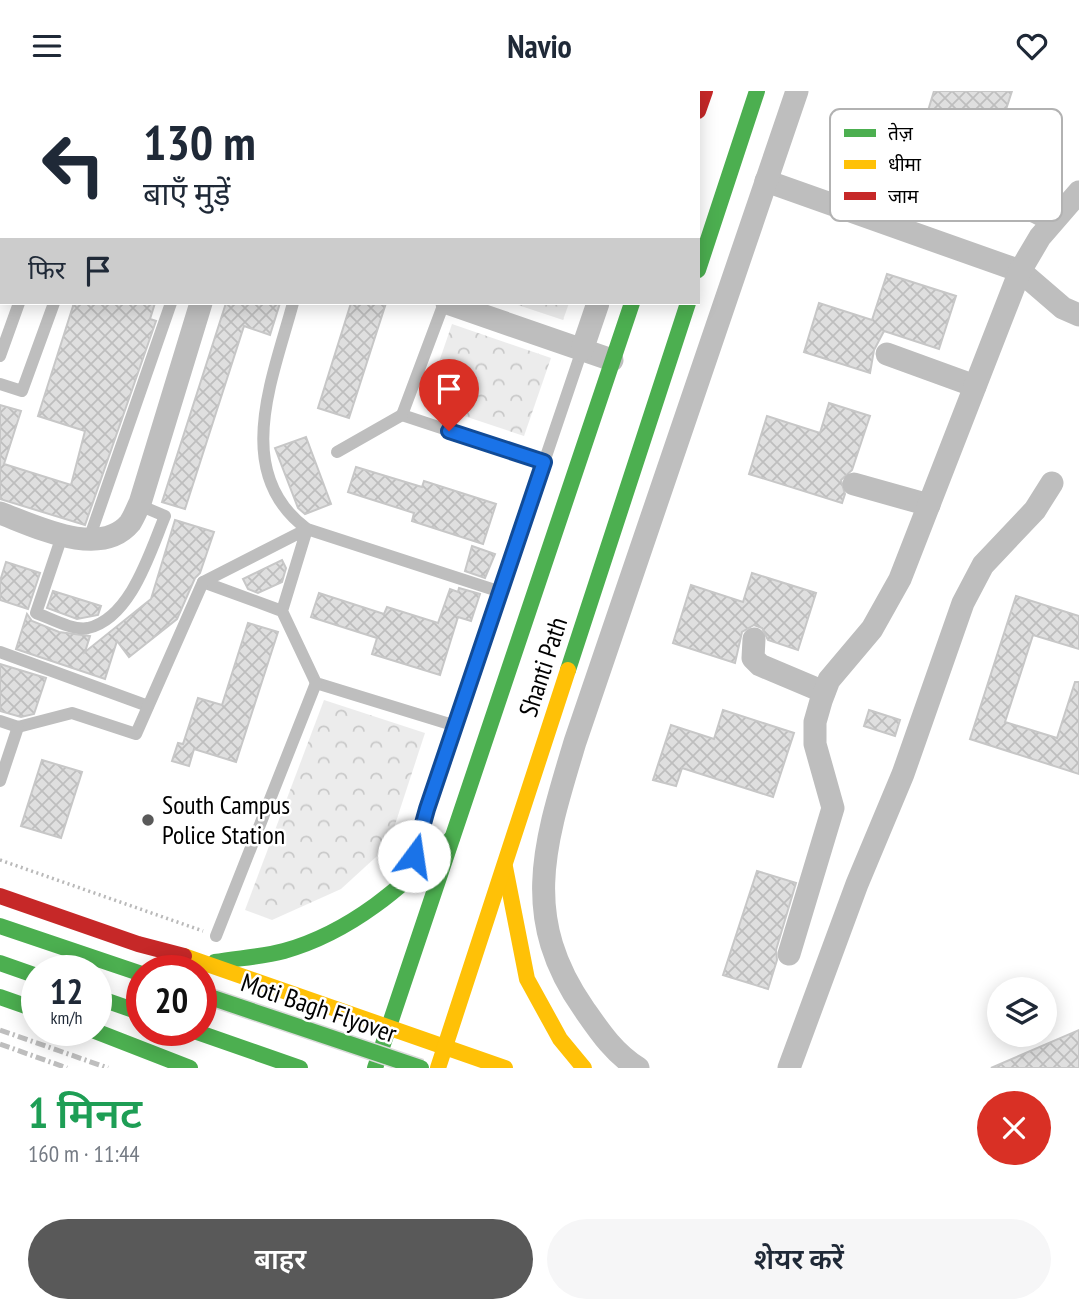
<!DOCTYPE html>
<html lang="hi">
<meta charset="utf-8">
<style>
:root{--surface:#fff;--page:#f6f6f7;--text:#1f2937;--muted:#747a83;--accent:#595959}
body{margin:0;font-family:"PT Sans Narrow","Noto Sans Devanagari",sans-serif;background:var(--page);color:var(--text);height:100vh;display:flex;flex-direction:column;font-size:26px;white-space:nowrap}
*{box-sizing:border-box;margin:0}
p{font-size:23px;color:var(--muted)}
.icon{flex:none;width:38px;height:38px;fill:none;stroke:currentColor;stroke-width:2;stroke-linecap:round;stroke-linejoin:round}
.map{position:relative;height:977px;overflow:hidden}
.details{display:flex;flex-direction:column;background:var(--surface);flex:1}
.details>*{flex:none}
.guide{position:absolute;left:0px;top:0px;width:700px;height:214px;box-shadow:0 4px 18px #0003;background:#fff;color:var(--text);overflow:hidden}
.controls{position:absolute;left:987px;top:886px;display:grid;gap:14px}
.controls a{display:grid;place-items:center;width:70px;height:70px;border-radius:50%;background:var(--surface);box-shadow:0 4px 18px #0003;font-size:35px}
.speed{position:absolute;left:21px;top:864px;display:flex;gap:14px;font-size:35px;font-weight:700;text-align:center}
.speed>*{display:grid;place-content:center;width:91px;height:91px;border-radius:50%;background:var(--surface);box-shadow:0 4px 18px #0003;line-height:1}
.speed small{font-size:18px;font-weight:400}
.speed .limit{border:10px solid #d22;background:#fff;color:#111}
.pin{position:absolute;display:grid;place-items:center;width:60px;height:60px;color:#fff;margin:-72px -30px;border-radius:50% 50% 50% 0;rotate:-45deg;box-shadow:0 0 7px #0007}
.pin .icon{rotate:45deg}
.me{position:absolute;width:77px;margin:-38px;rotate:14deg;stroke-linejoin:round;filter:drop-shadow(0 0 5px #0008)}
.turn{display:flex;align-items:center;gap:24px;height:147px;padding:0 28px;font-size:32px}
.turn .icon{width:91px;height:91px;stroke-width:2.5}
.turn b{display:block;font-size:49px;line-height:60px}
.then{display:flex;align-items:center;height:66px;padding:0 28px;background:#0003;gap:14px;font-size:26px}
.round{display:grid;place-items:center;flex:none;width:74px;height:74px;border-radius:37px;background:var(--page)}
.headline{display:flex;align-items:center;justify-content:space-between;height:119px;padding:0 28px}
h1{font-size:42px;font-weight:600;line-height:52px;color:#1e9e55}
.action{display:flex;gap:14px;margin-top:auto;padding:14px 28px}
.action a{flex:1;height:80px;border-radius:42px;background:var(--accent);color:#fff;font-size:28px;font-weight:600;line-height:80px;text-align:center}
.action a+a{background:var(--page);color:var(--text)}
header{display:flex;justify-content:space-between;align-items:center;height:91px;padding:0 28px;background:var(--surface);font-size:32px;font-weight:600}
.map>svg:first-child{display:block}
.park{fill:url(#park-crowns)}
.building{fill:url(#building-cross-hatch);stroke:#c7c7c7;stroke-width:2}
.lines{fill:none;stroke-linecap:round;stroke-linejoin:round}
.path{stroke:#b9b9b9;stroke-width:3.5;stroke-dasharray:2 3.5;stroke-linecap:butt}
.lane{stroke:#bebebe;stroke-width:12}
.street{stroke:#bebebe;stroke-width:23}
.fast{stroke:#4caf50;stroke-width:16}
.slow{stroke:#ffc107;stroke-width:16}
.jam{stroke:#c62828;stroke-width:16}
.rail{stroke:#bebebe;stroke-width:5;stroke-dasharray:10 3.5 2 3.5;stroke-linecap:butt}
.fast-bridge-casing{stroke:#dbdbdb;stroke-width:19;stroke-linecap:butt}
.fast-bridge{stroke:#4caf50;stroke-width:16}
.route-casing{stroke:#114b97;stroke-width:18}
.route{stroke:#1a73e8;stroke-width:12}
.poi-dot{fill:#595959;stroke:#fff;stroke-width:2.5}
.labels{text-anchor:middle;stroke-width:5;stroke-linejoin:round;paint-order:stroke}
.street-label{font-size:26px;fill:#000;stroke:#fff}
.poi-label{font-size:26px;fill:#000;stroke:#fff;text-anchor:start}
.key{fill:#fff;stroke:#b2b2b2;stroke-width:2}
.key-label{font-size:19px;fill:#000}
</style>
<header><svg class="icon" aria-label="menu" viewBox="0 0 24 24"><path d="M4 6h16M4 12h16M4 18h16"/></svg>Navio<svg class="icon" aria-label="heart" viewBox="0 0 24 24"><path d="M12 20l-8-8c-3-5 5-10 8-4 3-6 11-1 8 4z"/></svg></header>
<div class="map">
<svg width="1079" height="977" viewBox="0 0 1079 977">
<defs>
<pattern id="park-crowns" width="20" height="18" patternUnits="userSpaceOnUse" patternTransform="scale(1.75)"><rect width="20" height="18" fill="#ececec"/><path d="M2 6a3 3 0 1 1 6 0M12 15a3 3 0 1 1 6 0" fill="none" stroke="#c9c9c9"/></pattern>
<pattern id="building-cross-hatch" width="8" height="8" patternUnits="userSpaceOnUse" patternTransform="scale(1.75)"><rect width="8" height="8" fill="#dfdfdf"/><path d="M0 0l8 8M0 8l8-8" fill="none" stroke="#bebebe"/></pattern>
</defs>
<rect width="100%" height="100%" fill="#fff"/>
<g class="park">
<path d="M 512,212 L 569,212 L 563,229 Z"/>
<path d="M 452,233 L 551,267 L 524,345 L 425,312 Z"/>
<path d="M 324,609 L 425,642 L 388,755 L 341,798 L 272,829 L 245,819 Z"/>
</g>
<g class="building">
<path d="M 934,0 L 1012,0 L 984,86 L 872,56 L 883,20 L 924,33 Z"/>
<path d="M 887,183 L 956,205 L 939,258 L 884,240 L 874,259 L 870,282 L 804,261 L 819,212 L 872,229 Z"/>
<path d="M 74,212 L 155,212 L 150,228 L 156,230 L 85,434 L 0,408 L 0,314 L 21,320 L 4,373 L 71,394 L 85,340 L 38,325 Z"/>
<path d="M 226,212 L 280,212 L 270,244 L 244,235 L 185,418 L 162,411 Z"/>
<path d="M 351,212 L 386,212 L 349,327 L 318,317 Z"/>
<path d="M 829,312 L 870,325 L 852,379 L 841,389 L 845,403 L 842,412 L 749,383 L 767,325 L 820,342 Z"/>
<path d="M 306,346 L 331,413 L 305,423 L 298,417 L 275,357 Z"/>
<path d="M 356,376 L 422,396 L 424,390 L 496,413 L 483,453 L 412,430 L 414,422 L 348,401 Z"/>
<path d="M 175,429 L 214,441 L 200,482 L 195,487 L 177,528 L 129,566 L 117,550 L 105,588 L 16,558 L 27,523 L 32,530 L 59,541 L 90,545 L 85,561 L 151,508 Z"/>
<path d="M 472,455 L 495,463 L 485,487 L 465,480 Z"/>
<path d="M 282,469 L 286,477 L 282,491 L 258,502 L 248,498 L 243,488 Z"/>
<path d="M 6,471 L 40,482 L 28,518 L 0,509 L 0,490 Z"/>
<path d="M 752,482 L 816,502 L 798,559 L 768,549 L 762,537 L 754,534 L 742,541 L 735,572 L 673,552 L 691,494 L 743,511 Z"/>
<path d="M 459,497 L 480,503 L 471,530 L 458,526 L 440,584 L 372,563 L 377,547 L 311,526 L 319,502 L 384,523 L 387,516 L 438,532 L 450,498 L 458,501 Z"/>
<path d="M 53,500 L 101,515 L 98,524 L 77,528 L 47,517 Z"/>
<path d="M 1016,505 L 1079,525 L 1079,558 L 1033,544 L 1005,631 L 1057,647 L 1075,591 L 1079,591 L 1079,683 L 970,648 Z"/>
<path d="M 248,532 L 278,541 L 236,671 L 194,658 L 189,675 L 172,670 L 178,652 L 183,653 L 198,607 L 222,614 Z"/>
<path d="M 0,573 L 46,587 L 34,623 L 21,626 L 0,620 Z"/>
<path d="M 723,619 L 794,642 L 773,706 L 682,677 L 676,695 L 653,689 L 671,634 L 714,648 Z"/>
<path d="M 869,619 L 900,629 L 895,645 L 864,635 Z"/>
<path d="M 42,669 L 82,681 L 61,747 L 21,735 Z"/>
<path d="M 757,780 L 796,792 L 776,859 L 777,869 L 768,898 L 723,884 Z"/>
<path d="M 1079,939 L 1079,977 L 991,977 Z"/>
</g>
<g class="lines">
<path class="path" d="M 0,769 L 203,840"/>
<g class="lane">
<path d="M 138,2 L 138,0"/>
<path d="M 364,2 L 365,0"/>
<path d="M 0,94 L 2,95"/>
<path d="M 293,212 C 273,287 231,382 307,438 L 501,501"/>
<path d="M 444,212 L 402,324 L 544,371"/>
<path d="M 0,265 L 19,212"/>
<path d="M 0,293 L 22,300 L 54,212"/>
<path d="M 337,361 L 402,324"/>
<path d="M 63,442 L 36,522 C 50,527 73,540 88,537 C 131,527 150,461 165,425 L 139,414"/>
<path d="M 89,448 L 171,212"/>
<path d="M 282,520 L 203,491 L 307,438 L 282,520 L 316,592 L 456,635"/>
<path d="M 0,561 L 148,615"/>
<path d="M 0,630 L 18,636 L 72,622 L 136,643 L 203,491"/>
<path d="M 0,690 L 18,636"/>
<path d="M 412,775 L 427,717 L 582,259"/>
<path d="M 216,845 L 316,592"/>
</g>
<g class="street">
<path d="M 60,2 L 61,0"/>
<path d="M 267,2 L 267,0"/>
<path d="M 672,2 L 672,0"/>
<path d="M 0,17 L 2,17"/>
<path d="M 0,59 L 2,59"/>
<path d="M 893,78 C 948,91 1004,102 1053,130"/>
<path d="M 766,90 L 1020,180 L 1063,217 L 1079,224"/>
<path d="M 447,212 L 612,269"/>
<path d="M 582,259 L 598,212"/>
<path d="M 887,263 L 975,295"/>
<path d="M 854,393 L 929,414"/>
<path d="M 0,422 C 35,435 100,468 130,432 C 134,426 137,418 140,412 L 201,212"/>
<path d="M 754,548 L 753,567 L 760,574 L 824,601"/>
<path d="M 789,863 L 833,717 L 815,653 L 815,631 L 821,610 L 829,589 L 872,538 L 900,488 L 1020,180 L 1040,146 L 1079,101"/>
<path d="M 638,977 C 614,962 600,941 584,918 C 519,825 545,751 575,651 L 797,0"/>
<path d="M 789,977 L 857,793 L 903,683 L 963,512 L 983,474 L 1035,419 L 1052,392"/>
</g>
<g class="fast">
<path d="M 698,179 L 757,0"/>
<path d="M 568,579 L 688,212"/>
<path d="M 0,835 L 142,883"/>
<path d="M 215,871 C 238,867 262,866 284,860 C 352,841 403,795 452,747"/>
<path d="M 0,872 L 37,885"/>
<path d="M 0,906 L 37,919"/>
<path d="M 96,906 L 142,922"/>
<path d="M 95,940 L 190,977"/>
<path d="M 194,940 L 300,977"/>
<path d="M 375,977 L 632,212"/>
</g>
<g class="slow">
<path d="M 505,776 L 527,888 L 560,948 L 584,977"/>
<path d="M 184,865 L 505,977"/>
<path d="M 438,977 L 568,579"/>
</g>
<g class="jam">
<path d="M 698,20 L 705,0"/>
<path d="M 0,805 L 138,853 L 184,865"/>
</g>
<g class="rail">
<path d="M 0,939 L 108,977"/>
<path d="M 0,953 L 67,977"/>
</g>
<defs>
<path id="fast-bridge" d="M 201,903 L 421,977"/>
</defs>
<use href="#fast-bridge" class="fast-bridge-casing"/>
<use href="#fast-bridge" class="fast-bridge"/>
</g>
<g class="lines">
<defs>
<path id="route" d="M 414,765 L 427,718 L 544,371 L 449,340"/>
</defs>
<use href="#route" class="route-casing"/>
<use href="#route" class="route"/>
</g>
<circle class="poi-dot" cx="148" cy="729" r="7"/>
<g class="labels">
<g class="street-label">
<text transform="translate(543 576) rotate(-72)" y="9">Shanti Path</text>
<text transform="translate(319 917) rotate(19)" y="9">Moti Bagh Flyover</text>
</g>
<g class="poi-label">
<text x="162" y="723">South Campus<tspan x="162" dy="30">Police Station</tspan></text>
</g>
</g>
<rect x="830" y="18" width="232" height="112" rx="10" class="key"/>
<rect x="844" y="38" width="32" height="8" fill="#4caf50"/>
<rect x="844" y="69" width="32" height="9" fill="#ffc107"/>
<rect x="844" y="101" width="32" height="8" fill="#c62828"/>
<g class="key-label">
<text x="888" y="49">तेज़</text>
<text x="888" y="80">धीमा</text>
<text x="888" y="112">जाम</text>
</g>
</svg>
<div class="controls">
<a><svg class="icon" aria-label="layers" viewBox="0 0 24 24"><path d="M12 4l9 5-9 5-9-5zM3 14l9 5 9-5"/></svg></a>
</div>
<div class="speed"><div>12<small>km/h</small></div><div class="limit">20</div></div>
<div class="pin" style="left:449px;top:340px;background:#d93025"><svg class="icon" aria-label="arrive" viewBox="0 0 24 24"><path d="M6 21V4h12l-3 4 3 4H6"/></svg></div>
<svg class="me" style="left:414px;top:765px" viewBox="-20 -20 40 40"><circle r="19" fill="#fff"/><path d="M0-13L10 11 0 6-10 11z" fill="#1a73e8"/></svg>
<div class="guide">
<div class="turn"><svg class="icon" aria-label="left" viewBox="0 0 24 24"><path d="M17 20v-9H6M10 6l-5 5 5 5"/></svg><div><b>130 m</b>बाएँ मुड़ें</div></div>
<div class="then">फिर<svg class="icon" aria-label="arrive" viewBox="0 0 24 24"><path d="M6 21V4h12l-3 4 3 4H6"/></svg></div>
</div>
</div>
<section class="details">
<div class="headline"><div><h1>1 मिनट</h1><p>160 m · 11:44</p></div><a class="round" style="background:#d93025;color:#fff"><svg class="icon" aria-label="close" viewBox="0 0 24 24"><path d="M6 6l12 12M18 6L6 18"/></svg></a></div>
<div class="action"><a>बाहर</a><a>शेयर करें</a></div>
</section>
